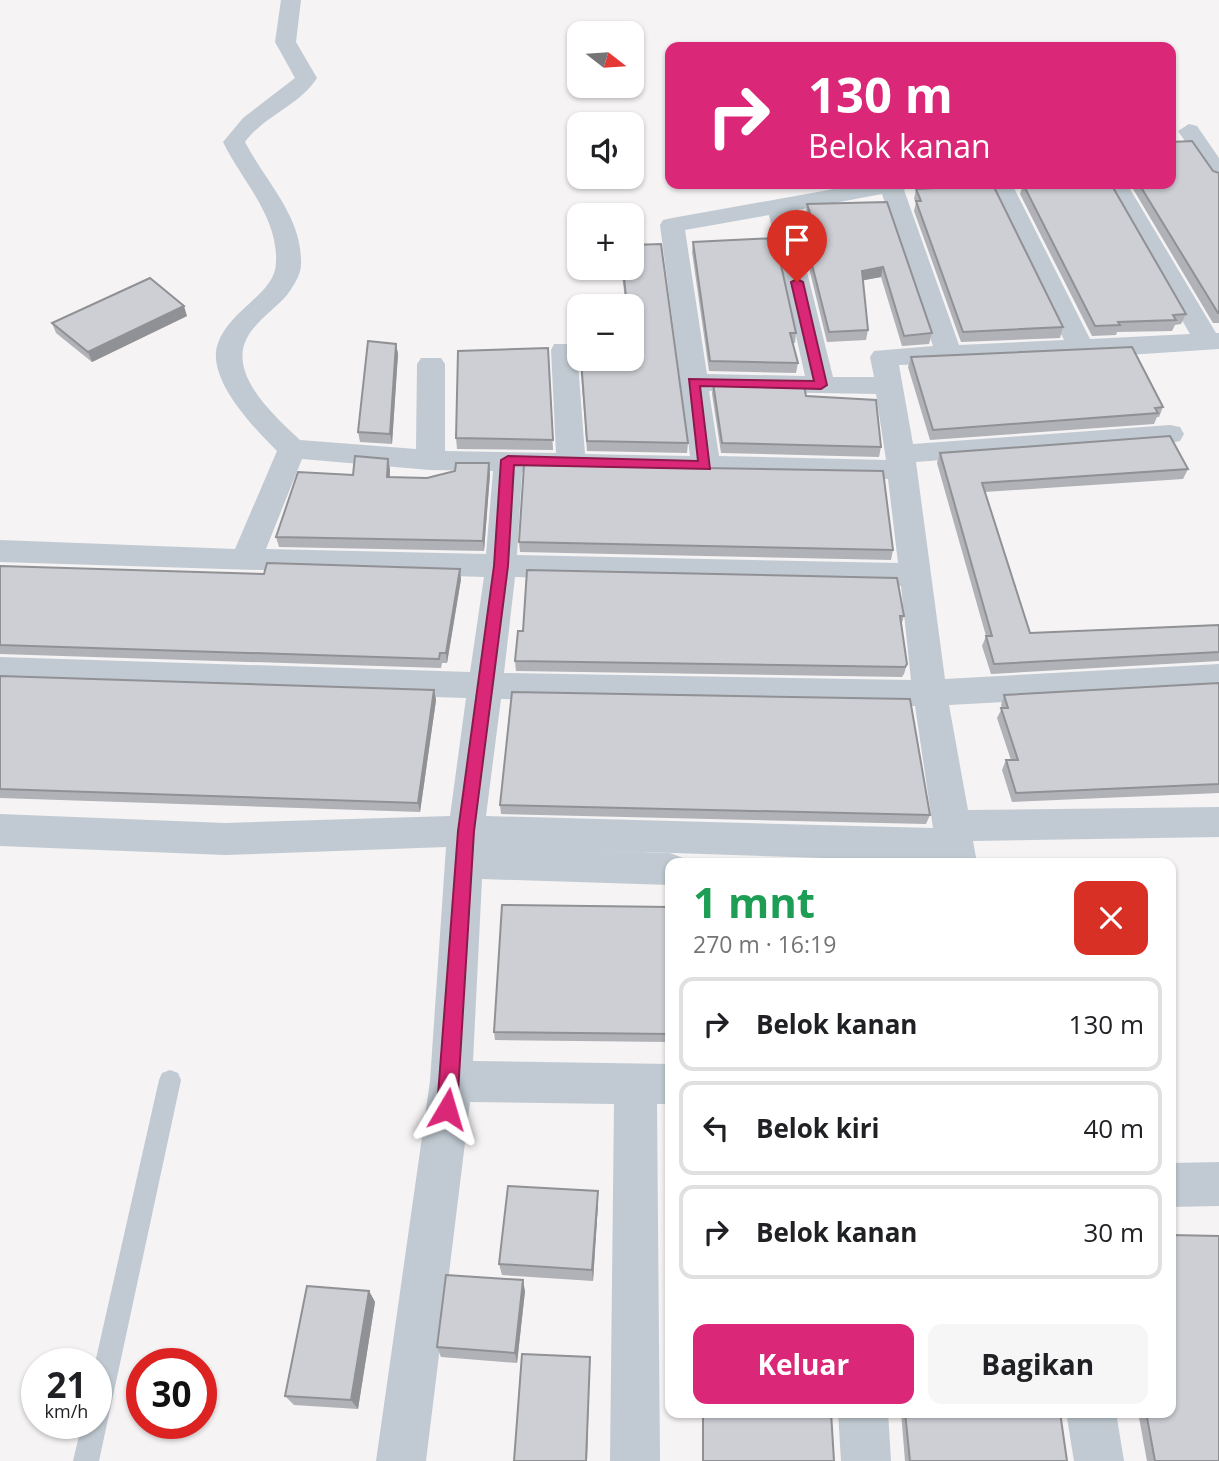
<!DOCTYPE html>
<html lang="id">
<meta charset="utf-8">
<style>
:root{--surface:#fff;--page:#f6f6f6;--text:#202124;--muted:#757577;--line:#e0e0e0;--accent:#db2777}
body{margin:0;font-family:"Open Sans",sans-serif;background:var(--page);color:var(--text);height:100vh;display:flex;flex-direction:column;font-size:26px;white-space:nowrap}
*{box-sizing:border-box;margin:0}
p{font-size:23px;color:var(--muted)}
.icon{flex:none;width:38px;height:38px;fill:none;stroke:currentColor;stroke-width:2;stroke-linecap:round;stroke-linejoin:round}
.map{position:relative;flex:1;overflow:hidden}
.panel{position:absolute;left:665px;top:858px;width:511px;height:560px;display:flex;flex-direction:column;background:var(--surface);border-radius:14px;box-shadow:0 2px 5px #0004}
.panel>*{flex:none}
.guide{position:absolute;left:665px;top:42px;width:511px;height:147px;border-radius:14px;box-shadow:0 2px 5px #0004;background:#db2777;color:#fff;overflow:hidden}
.needle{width:46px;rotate:107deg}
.controls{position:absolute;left:567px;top:21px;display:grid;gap:14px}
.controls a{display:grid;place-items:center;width:77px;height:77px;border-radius:14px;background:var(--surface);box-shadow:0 2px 5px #0004;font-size:35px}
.speed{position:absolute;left:21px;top:1348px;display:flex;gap:14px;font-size:35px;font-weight:700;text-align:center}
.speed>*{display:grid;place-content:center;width:91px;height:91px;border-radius:50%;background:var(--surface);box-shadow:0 2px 5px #0004;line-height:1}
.speed small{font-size:18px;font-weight:400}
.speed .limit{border:10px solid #d22;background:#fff;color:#111}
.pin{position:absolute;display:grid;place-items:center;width:60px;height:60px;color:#fff;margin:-72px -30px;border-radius:50% 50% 50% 0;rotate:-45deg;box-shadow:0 0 7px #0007}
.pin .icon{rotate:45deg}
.me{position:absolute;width:77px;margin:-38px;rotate:7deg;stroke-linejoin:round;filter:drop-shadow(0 0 5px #0008)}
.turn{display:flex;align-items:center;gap:24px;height:147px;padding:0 28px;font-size:32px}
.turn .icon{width:91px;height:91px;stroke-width:2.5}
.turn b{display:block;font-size:49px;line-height:60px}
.round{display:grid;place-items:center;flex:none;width:74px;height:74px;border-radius:14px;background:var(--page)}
.summary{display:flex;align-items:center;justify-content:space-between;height:119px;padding:0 28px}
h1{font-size:42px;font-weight:700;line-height:52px;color:#1e9e55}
.primary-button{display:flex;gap:14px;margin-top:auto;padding:14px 28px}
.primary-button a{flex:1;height:80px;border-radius:14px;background:var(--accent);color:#fff;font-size:28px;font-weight:700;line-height:80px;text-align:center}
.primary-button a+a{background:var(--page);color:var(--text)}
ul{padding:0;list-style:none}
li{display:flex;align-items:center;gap:21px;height:94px;margin:0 14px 10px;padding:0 14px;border:4px solid var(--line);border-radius:14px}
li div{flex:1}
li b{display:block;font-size:26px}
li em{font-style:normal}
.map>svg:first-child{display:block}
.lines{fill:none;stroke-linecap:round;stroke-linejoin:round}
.service{fill:#c1cad2;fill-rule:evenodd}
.minor{fill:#c1cad2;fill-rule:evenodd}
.wall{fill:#b0b2b7}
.shaded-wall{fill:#909195}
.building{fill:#cdcfd5;stroke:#909195;stroke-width:2}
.route{fill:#db2777;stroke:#8e194d;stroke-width:2}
</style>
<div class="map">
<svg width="1219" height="1461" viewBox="0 0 1219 1461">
<rect width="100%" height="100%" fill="#f5f3f3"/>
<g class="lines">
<path class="service" d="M 170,1070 L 178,1073 L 181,1080 L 99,1461 L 73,1461 L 82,1423 L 96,1423 L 95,1363 L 159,1080 L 162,1073 Z"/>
<g class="minor">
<path d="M 281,0 L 301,0 L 296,42 L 317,78 C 299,106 265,115 245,142 C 265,181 301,215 301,261 C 302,274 294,285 287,295 C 275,309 256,321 247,338 C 227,375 277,418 300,440 L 416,449 L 417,364 L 421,358 L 441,358 L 445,364 L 445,451 L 556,453 L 551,350 L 554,344 L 574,344 L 577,350 L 585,454 L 690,456 L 660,225 L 663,220 L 672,218 L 862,184 L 912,184 L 904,190 L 959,345 L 1064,340 L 988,184 L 1012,184 L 1090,339 L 1190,334 L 1103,184 L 1127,184 L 1216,333 L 1219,333 L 1219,349 L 1082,358 L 899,365 L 913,444 L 1170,425 L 1180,427 L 1184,434 L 1180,441 L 1170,443 L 916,462 L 945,679 L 1219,664 L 1219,690 L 949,705 L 968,810 L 1219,807 L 1219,837 L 973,841 L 977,863 L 551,849 L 670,853 L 683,858 L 686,863 L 670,863 L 670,885 L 482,879 L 473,1061 L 670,1064 L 670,1104 L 657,1104 L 660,1461 L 610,1461 L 614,1104 L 470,1102 L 426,1461 L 376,1461 L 430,1081 L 446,847 L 225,855 L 0,846 L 0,814 L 225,823 L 450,816 L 466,698 L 0,683 L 0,657 L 470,672 L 484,577 L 0,562 L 0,540 L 235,549 L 277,451 C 254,428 205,378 218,343 C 224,326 239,313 251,302 C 263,291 276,279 276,262 C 278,216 242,181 223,142 L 243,118 L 295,78 L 275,42 ZM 882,194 L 933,346 L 874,351 L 870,357 L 874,377 L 833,377 L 792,211 ZM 769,215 L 805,376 L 707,374 L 685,230 ZM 709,391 L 876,394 L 886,460 L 719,456 ZM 302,459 L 430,470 L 493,471 L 486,554 L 266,549 ZM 522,472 L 888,479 L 898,563 L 517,555 ZM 515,577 L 901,586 L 911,680 L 504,673 ZM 501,699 L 915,706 L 933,828 L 486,816 Z"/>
<path d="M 1189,124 L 1197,126 L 1219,158 L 1219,181 L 1211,179 L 1178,131 Z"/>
<path d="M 1219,1162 L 1219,1206 L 1171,1207 L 1171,1163 Z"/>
<path d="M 838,1412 L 888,1412 L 891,1461 L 841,1461 Z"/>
<path d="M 1066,1412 L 1116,1412 L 1124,1461 L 1074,1461 Z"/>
</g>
</g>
<g class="wall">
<path d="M 1213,171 L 1219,173 L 1219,323 L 1213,323 L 1130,184 L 1171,184 Z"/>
<path d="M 1023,184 L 1186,314 L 1181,324 L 1175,325 L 1172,331 L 1117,332 L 1116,335 L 1092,336 L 1020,194 Z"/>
<path d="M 916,189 L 1063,327 L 1060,338 L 961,342 L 914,211 L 916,202 L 914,199 Z"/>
<path d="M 887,202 L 932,333 L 929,344 L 902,346 L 881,277 L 863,280 L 868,330 L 866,340 L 827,342 L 804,247 L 805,237 L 814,237 L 806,214 L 807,204 Z"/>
<path d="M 693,242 L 796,333 L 795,343 L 793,343 L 798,363 L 796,373 L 709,371 L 692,252 Z"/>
<path d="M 621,268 L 632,268 L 688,443 L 687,453 L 587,451 L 580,359 L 632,359 L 632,306 L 626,306 Z"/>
<path d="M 187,316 L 92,362 L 56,333 L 52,323 Z"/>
<path d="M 396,344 L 398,354 L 392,444 L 360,442 L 358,432 Z"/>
<path d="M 548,348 L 553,450 L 457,449 L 456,438 Z"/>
<path d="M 911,357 L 1163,407 L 1159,417 L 1157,417 L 1154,424 L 930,440 L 908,367 Z"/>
<path d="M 713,383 L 806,396 L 881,447 L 879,457 L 721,453 L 712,394 Z"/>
<path d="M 940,453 L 1188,469 L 1183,479 L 985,492 L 1030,633 L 1219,625 L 1219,661 L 991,674 L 982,646 L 986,636 L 937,463 Z"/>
<path d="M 489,463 L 490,474 L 484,551 L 279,547 L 276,537 L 353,475 L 390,469 L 390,477 L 427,478 Z"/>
<path d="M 519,542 L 893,550 L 891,560 L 520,552 Z"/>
<path d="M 0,566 L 264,574 L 461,579 L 447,663 L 442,663 L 441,668 L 0,654 Z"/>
<path d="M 904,616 L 901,626 L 907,664 L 904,674 L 902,677 L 516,671 L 515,661 Z"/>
<path d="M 0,676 L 434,690 L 436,700 L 420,812 L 0,798 Z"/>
<path d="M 1219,683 L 1219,793 L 1012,802 L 1002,770 L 1006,760 L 1011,760 L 997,718 L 1002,708 L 1001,705 L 1004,695 Z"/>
<path d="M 500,805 L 930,815 L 926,824 L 501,814 Z"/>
<path d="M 670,907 L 670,1042 L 495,1040 L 494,1032 Z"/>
<path d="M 598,1204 L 593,1281 L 502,1275 L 499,1264 Z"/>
<path d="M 369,1291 L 375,1302 L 358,1409 L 294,1405 L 285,1396 Z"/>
<path d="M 525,1291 L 517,1363 L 441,1357 L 437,1347 Z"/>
<path d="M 702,1412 L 831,1412 L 834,1461 L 702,1461 Z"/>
<path d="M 901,1412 L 1060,1412 L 1067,1461 L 905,1461 Z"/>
<path d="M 1138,1412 L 1171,1412 L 1219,1461 L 1147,1461 Z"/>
</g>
<g class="shaded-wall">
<path d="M 883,267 L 881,277 L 860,281 L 862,271 Z"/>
<path d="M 184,306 L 187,316 L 92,362 L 88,352 Z"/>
<path d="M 396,344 L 398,354 L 392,444 L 390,434 Z"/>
<path d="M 388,459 L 390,469 L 389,487 L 387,477 Z"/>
<path d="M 489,463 L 490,474 L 484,551 L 483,541 Z"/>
<path d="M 460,569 L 461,579 L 447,663 L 446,653 Z"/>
<path d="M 434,690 L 436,700 L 420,812 L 418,803 Z"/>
<path d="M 598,1191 L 598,1204 L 593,1281 L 592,1270 Z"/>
<path d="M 523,1280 L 525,1291 L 517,1363 L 515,1353 Z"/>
<path d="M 369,1291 L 375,1302 L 358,1409 L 351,1400 Z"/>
<path d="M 590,1357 L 587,1461 L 586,1461 Z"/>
</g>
<g class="building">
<path d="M 1192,141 L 1213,171 L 1219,173 L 1219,313 L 1218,313 L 1139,184 L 1171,184 L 1171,142 Z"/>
<path d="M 1023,184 L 1111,184 L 1186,314 L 1173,315 L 1176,320 L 1118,322 L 1120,325 L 1095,326 Z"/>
<path d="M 993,185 L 1063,327 L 963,332 L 916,201 L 921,201 L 916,189 Z"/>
<path d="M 887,202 L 932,333 L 904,336 L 883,267 L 862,271 L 868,330 L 829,332 L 805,237 L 818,237 L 807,204 Z"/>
<path d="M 775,238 L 796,333 L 790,333 L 798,363 L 710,361 L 693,242 Z"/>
<path d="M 661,244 L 688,443 L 587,441 L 581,359 L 632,359 L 632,306 L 627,306 L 623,268 L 632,268 L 632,245 Z"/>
<path d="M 150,278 L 184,306 L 88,352 L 52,323 Z"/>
<path d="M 368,341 L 396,344 L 390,434 L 358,432 Z"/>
<path d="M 1132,347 L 1163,407 L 1155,408 L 1158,413 L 933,430 L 911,357 Z"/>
<path d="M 548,348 L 553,440 L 456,438 L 458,351 Z"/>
<path d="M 713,383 L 804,385 L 806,396 L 876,400 L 881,447 L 722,443 Z"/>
<path d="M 1170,436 L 1188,469 L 982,483 L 1030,633 L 1219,625 L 1219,652 L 994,664 L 986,636 L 992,636 L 940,453 Z"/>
<path d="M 355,456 L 388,459 L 387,477 L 427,478 L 455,471 L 456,463 L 489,463 L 483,541 L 276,537 L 298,472 L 353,475 Z"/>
<path d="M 524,465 L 883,471 L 893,550 L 519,542 Z"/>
<path d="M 267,563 L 460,569 L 446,653 L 440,653 L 439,659 L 0,645 L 0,566 L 264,574 Z"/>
<path d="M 527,570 L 897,578 L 904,616 L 900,616 L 907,664 L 905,667 L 515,661 L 518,631 L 523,631 Z"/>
<path d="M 0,676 L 434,690 L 418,803 L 0,789 Z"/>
<path d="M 1219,683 L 1219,784 L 1016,793 L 1006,760 L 1018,760 L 1001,708 L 1008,708 L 1004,695 Z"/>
<path d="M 512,692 L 910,699 L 930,815 L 500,805 Z"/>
<path d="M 502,905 L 670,907 L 670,1034 L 494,1032 Z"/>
<path d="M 508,1186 L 598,1191 L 592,1270 L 499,1264 Z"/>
<path d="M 1171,1235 L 1219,1236 L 1219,1461 L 1155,1461 L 1146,1412 L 1171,1412 Z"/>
<path d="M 446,1275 L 523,1280 L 515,1353 L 437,1347 Z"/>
<path d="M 307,1286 L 369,1291 L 351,1400 L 285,1396 Z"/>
<path d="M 522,1354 L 590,1357 L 586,1461 L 514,1461 Z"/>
<path d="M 703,1412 L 831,1412 L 834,1461 L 703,1461 Z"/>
<path d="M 905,1412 L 1060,1412 L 1067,1461 L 910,1461 Z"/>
</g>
<path class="route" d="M 797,279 L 803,282 L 827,385 L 821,389 L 700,386 L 710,469 L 514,465 L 508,566 L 474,831 L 457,1109 L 454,1115 L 447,1118 L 440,1115 L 437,1109 L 458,831 L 494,566 L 501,460 L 508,456 L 698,461 L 689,379 L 814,381 L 791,282 Z"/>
</svg>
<div class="controls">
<a><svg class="needle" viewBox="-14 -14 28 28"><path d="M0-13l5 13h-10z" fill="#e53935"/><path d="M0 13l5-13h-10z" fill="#757577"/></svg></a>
<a><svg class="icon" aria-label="sound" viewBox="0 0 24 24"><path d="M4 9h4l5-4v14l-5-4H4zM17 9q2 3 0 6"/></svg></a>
<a>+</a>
<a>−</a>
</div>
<div class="speed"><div>21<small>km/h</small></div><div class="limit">30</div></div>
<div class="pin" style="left:797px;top:282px;background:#d93025"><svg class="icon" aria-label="arrive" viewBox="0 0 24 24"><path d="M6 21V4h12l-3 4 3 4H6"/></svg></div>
<svg class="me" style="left:447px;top:1109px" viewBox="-20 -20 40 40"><path d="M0-17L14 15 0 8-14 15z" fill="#db2777" stroke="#fff" stroke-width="4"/></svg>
<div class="guide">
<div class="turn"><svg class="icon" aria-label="right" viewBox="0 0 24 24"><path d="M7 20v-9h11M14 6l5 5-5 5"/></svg><div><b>130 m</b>Belok kanan</div></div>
</div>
<section class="panel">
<div class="summary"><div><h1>1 mnt</h1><p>270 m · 16:19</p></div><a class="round" style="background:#d93025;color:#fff"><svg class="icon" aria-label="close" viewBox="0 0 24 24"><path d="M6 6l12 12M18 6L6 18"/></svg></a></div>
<ul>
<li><svg class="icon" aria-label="right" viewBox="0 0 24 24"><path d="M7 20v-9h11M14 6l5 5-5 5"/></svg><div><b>Belok kanan</b></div><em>130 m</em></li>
<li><svg class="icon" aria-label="left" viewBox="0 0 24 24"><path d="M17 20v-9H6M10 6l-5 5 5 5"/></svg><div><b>Belok kiri</b></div><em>40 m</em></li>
<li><svg class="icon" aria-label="right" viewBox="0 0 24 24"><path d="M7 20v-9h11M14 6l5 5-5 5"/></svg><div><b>Belok kanan</b></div><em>30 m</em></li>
</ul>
<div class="primary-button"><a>Keluar</a><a>Bagikan</a></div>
</section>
</div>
